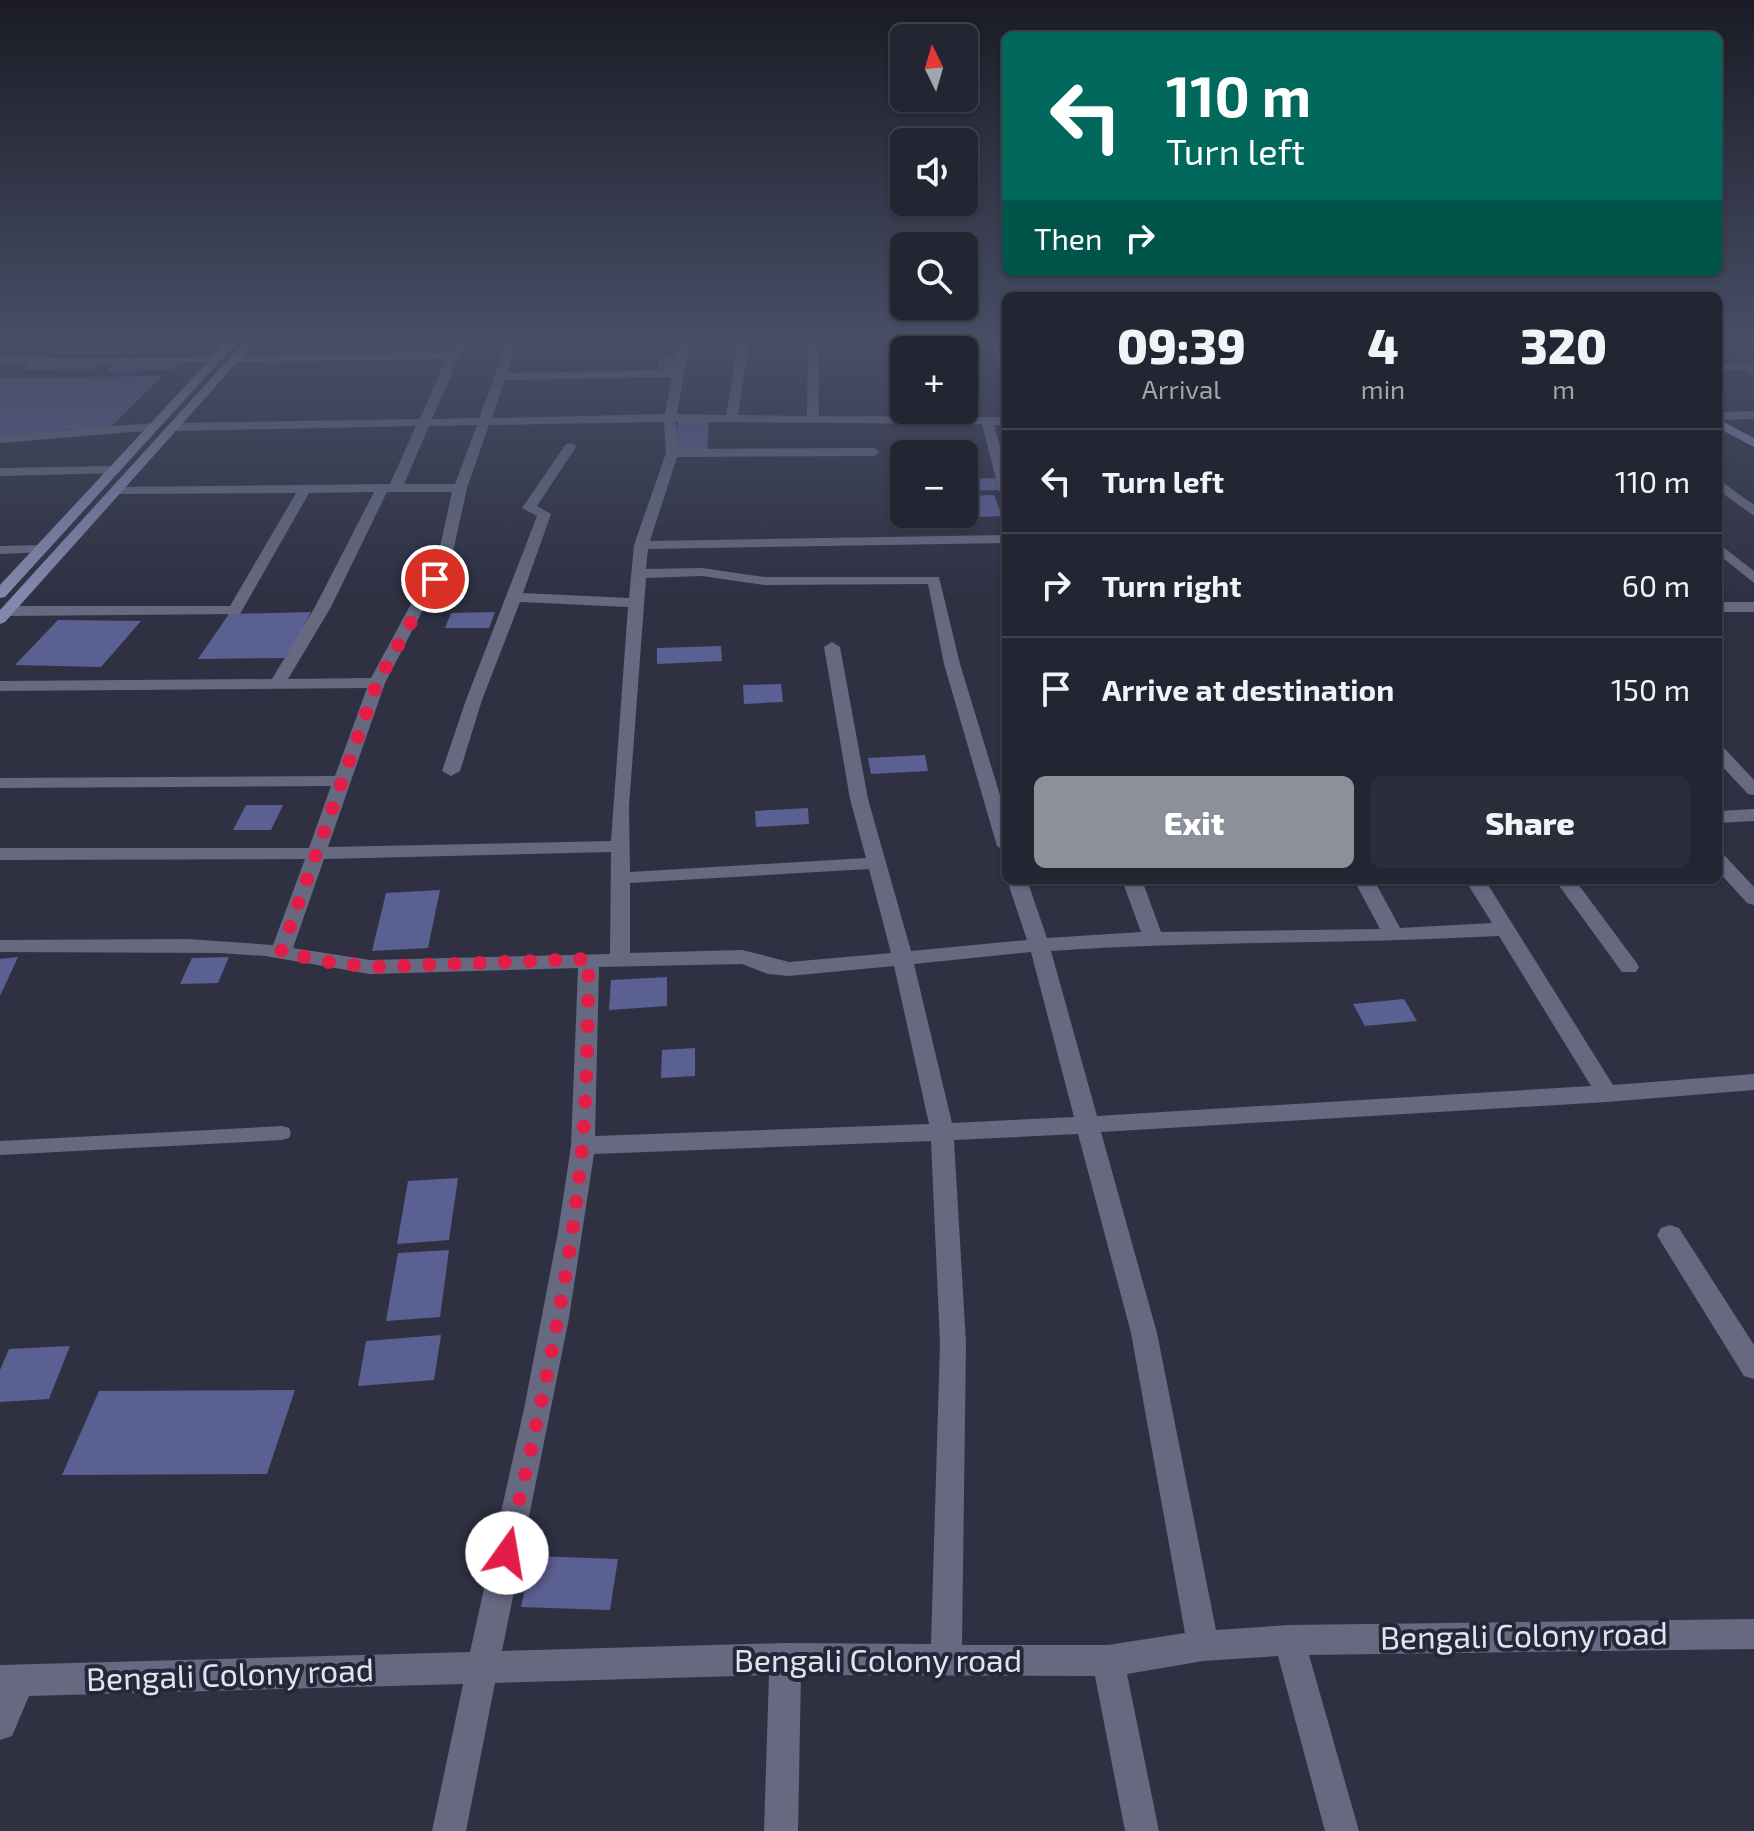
<!DOCTYPE html>
<meta charset="utf-8">
<style>
:root{--surface:#232532;--page:#2b2d3a;--text:#f1f3f6;--muted:#a3a5ac;--line:#40424d;--accent:#8c9099}
body{margin:0;font-family:"Exo 2",sans-serif;background:var(--page);color:var(--text);height:100vh;display:flex;flex-direction:column;font-size:30px;white-space:nowrap}
*{box-sizing:border-box;margin:0}
p{font-size:26px;color:var(--muted)}
.icon{flex:none;width:44px;height:44px;fill:none;stroke:currentColor;stroke-width:2;stroke-linecap:round;stroke-linejoin:round}
.map{position:relative;flex:1;overflow:hidden}
.panel{position:absolute;left:1002px;top:292px;width:720px;height:592px;display:flex;flex-direction:column;background:var(--surface);border-radius:12px;box-shadow:0 2px 6px #0004,0 0 0 2px var(--line)}
.panel>*{flex:none}
.hud{position:absolute;left:1002px;top:32px;width:720px;height:244px;border-radius:12px;box-shadow:0 2px 6px #0004,0 0 0 2px var(--line);background:#00695c;color:#fff;overflow:hidden}
.needle{width:52px;rotate:355deg}
.buttons{position:absolute;left:890px;top:24px;display:grid;gap:16px}
.buttons a{display:grid;place-items:center;width:88px;height:88px;border-radius:12px;background:var(--surface);box-shadow:0 2px 6px #0004,0 0 0 2px var(--line);font-size:40px}
.pin{position:absolute;display:grid;place-items:center;width:68px;height:68px;color:#fff;margin:-34px;border:4px solid #fff;border-radius:50%;box-shadow:0 2px 8px #0007}
.me{position:absolute;width:88px;margin:-44px;rotate:13deg;stroke-linejoin:round;filter:drop-shadow(0 0 6px #0008)}
.turn{display:flex;align-items:center;gap:28px;height:168px;padding:0 32px;font-size:36px}
.turn .icon{width:104px;height:104px;stroke-width:2.5}
.turn b{display:block;font-size:56px;line-height:68px}
.then{display:flex;align-items:center;height:76px;padding:0 32px;background:#0003;gap:16px;font-size:30px}
.eta{display:flex;justify-content:space-evenly;align-items:center;height:136px;text-align:center}
.eta b{font-size:48px;font-weight:800;line-height:56px}
.primary-button{display:flex;gap:16px;margin-top:auto;padding:16px 32px}
.primary-button a{flex:1;height:92px;border-radius:12px;background:var(--accent);color:#fff;font-size:32px;font-weight:800;line-height:92px;text-align:center}
.primary-button a+a{background:var(--page);color:var(--text)}
ul{padding:0;list-style:none}
li{display:flex;align-items:center;gap:24px;height:104px;padding:0 32px;border-top:2px solid var(--line)}
li div{flex:1}
li b{display:block;font-size:30px}
li em{font-style:normal}
.map>svg:first-child{display:block}
.building{fill:#5b6093}
.lines{fill:none;stroke-linecap:round;stroke-linejoin:round}
.lane{fill:#666980;fill-rule:evenodd}
.street{fill:#666980;fill-rule:evenodd}
.secondary{fill:#8287ac;fill-rule:evenodd}
.route{stroke:#e11d48;stroke-width:14;stroke-dasharray:0 25.2}
.labels{text-anchor:middle;stroke-width:8;stroke-linejoin:round;paint-order:stroke}
.near-street-label{font-size:32px;fill:#e2e3ef;stroke:#252738}
</style>
<div class="map">
<svg width="1754" height="1831" viewBox="0 0 1754 1831">
<rect width="100%" height="100%" fill="#2f3143"/>
<g class="building">
<path d="M 60,347 L 129,347 L 122,353 L 53,354 Z"/>
<path d="M 198,347 L 193,353 L 125,353 L 131,348 Z"/>
<path d="M 659,357 L 676,357 L 675,370 L 658,370 Z"/>
<path d="M 32,361 L 103,361 L 94,369 L 22,370 Z"/>
<path d="M 114,363 L 180,363 L 173,370 L 107,371 Z"/>
<path d="M 162,376 L 112,426 L 0,435 L 0,378 Z"/>
<path d="M 709,421 L 707,450 L 674,451 L 678,422 Z"/>
<path d="M 995,478 L 999,490 L 964,491 L 964,479 Z"/>
<path d="M 994,495 L 1002,516 L 929,519 L 928,514 L 964,514 L 964,496 Z"/>
<path d="M 311,612 L 287,658 L 198,659 L 229,614 Z"/>
<path d="M 495,612 L 489,628 L 445,628 L 451,613 Z"/>
<path d="M 58,620 L 141,621 L 101,667 L 15,665 Z"/>
<path d="M 721,646 L 722,661 L 657,664 L 657,648 Z"/>
<path d="M 781,684 L 783,702 L 744,704 L 743,685 Z"/>
<path d="M 925,755 L 928,771 L 871,774 L 868,758 Z"/>
<path d="M 246,805 L 283,805 L 271,830 L 233,830 Z"/>
<path d="M 808,808 L 809,824 L 756,827 L 755,811 Z"/>
<path d="M 440,890 L 428,948 L 372,951 L 386,893 Z"/>
<path d="M 18,957 L 0,996 L 0,959 Z"/>
<path d="M 229,957 L 218,983 L 180,984 L 192,958 Z"/>
<path d="M 667,977 L 667,1006 L 609,1010 L 611,980 Z"/>
<path d="M 1404,999 L 1417,1021 L 1365,1026 L 1353,1004 Z"/>
<path d="M 695,1048 L 695,1076 L 661,1078 L 662,1050 Z"/>
<path d="M 458,1178 L 449,1240 L 397,1244 L 408,1181 Z"/>
<path d="M 449,1250 L 440,1317 L 386,1321 L 398,1253 Z"/>
<path d="M 441,1335 L 434,1380 L 358,1386 L 366,1341 Z"/>
<path d="M 70,1346 L 49,1399 L 0,1402 L 0,1370 L 9,1349 Z"/>
<path d="M 295,1390 L 267,1474 L 62,1475 L 99,1391 Z"/>
<path d="M 532,1556 L 618,1559 L 610,1610 L 521,1607 Z"/>
</g>
<g class="lines">
<path class="lane" d="M 282,1126 L 289,1128 L 291,1133 L 289,1138 L 282,1140 L 0,1155 L 0,1141 Z"/>
<g class="street">
<path d="M 456,339 L 466,339 L 432,419 L 479,418 L 509,339 L 519,339 L 507,373 L 673,370 L 680,339 L 690,339 L 677,414 L 726,415 L 739,339 L 749,339 L 738,415 L 807,416 L 808,339 L 818,339 L 819,416 L 1006,417 L 1006,425 L 994,425 L 1006,467 L 1006,495 L 999,491 L 982,424 L 676,422 L 678,449 L 874,448 L 880,452 L 874,456 L 677,457 L 650,541 L 1006,535 L 1006,543 L 648,549 L 646,569 L 702,568 L 764,577 L 939,577 L 960,664 L 1006,815 L 1006,852 L 997,846 L 944,664 L 928,584 L 764,585 L 702,576 L 646,578 L 629,806 L 630,872 L 866,858 L 850,799 L 824,647 L 832,642 L 840,647 L 868,799 L 911,951 L 1027,940 L 1007,880 L 1027,880 L 1047,938 L 1141,932 L 1122,880 L 1142,880 L 1161,932 L 1380,929 L 1354,880 L 1374,880 L 1400,928 L 1492,923 L 1465,880 L 1485,880 L 1613,1085 L 1754,1074 L 1754,1090 L 1607,1102 L 1101,1132 L 1157,1333 L 1216,1630 L 1289,1625 L 1754,1619 L 1754,1649 L 1309,1655 L 1359,1831 L 1325,1831 L 1278,1656 L 1203,1661 L 1127,1674 L 1159,1831 L 1125,1831 L 1095,1676 L 801,1675 L 798,1831 L 764,1831 L 769,1675 L 495,1683 L 466,1831 L 432,1831 L 463,1684 L 29,1696 L 12,1736 L 0,1740 L 0,1665 L 470,1652 L 525,1404 L 558,1232 L 571,1146 L 578,968 L 370,974 L 265,956 L 219,953 L 0,952 L 0,940 L 188,939 L 273,945 L 305,859 L 0,860 L 0,848 L 309,848 L 331,786 L 0,788 L 0,778 L 335,776 L 367,688 L 0,691 L 0,681 L 272,679 L 315,607 L 374,492 L 309,493 L 240,614 L 7,616 L 0,610 L 7,606 L 230,606 L 296,493 L 119,494 L 112,490 L 114,487 L 390,484 L 416,426 L 176,431 L 170,427 L 176,423 L 420,419 L 446,359 L 235,362 L 229,359 L 235,356 L 449,353 ZM 672,377 L 665,414 L 492,418 L 505,380 ZM 664,422 L 666,453 L 634,545 L 629,598 L 523,593 L 551,514 L 537,506 L 576,447 L 574,444 L 566,444 L 522,508 L 537,516 L 466,700 L 442,771 L 451,776 L 460,771 L 482,700 L 520,602 L 628,607 L 611,841 L 328,847 L 385,683 L 453,552 L 467,488 L 489,425 ZM 477,425 L 455,484 L 404,484 L 429,426 ZM 387,492 L 452,492 L 439,552 L 371,678 L 288,679 L 331,607 ZM 611,852 L 610,954 L 370,960 L 293,948 L 324,859 ZM 869,869 L 891,953 L 789,962 L 742,950 L 630,953 L 630,883 ZM 1499,936 L 1591,1086 L 1097,1116 L 1051,951 C 1200,941 1350,944 1499,936 ZM 1031,952 L 1074,1117 L 952,1123 L 914,964 ZM 742,964 L 768,974 L 789,976 L 894,966 L 929,1124 L 595,1136 L 599,967 ZM 1078,1134 L 1131,1333 L 1185,1633 L 1108,1645 L 962,1645 L 966,1343 L 954,1140 ZM 931,1141 L 940,1343 L 931,1644 L 785,1643 L 502,1651 L 569,1318 L 594,1154 Z"/>
<path d="M 991,339 L 1001,339 L 1006,352 L 1006,372 L 1000,369 Z"/>
<path d="M 1718,339 L 1726,343 L 1754,342 L 1754,348 L 1720,348 Z"/>
<path d="M 215,357 L 219,358 L 219,362 L 0,364 L 0,358 Z"/>
<path d="M 1718,364 L 1753,364 L 1754,373 L 1746,369 L 1718,370 Z"/>
<path d="M 1754,411 L 1754,419 L 1718,420 L 1718,412 Z"/>
<path d="M 153,423 L 159,427 L 157,430 L 0,443 L 0,435 Z"/>
<path d="M 114,466 L 120,470 L 119,473 L 0,476 L 0,468 Z"/>
<path d="M 1718,479 L 1754,505 L 1754,516 L 1718,490 Z"/>
<path d="M 1718,543 L 1754,571 L 1754,583 L 1718,554 Z"/>
<path d="M 41,545 L 48,549 L 46,552 L 0,554 L 0,546 Z"/>
<rect x="1718" y="602" width="36" height="10"/>
<path d="M 1718,747 L 1724,748 L 1754,780 L 1754,795 L 1748,794 L 1718,762 Z"/>
<path d="M 1754,809 L 1754,821 L 1718,823 L 1718,811 Z"/>
<path d="M 1718,854 L 1725,856 L 1754,887 L 1754,905 L 1747,903 L 1718,871 Z"/>
<path d="M 1555,880 L 1575,880 L 1636,962 L 1639,967 L 1636,972 L 1622,972 Z"/>
<path d="M 1670,1225 L 1679,1228 L 1754,1345 L 1754,1379 L 1744,1376 L 1661,1242 L 1657,1235 L 1661,1228 Z"/>
</g>
<g class="secondary">
<path d="M 229,339 L 240,339 L 5,597 L 0,598 L 0,585 Z"/>
<path d="M 247,339 L 258,339 L 5,622 L 0,624 L 0,610 Z"/>
<path d="M 1718,419 L 1754,438 L 1754,447 L 1718,428 Z"/>
</g>
</g>
<linearGradient id="sky" x2="0" y2="1"><stop stop-color="#1a1b25"/><stop offset="0.57" stop-color="#474e66"/><stop offset="1" stop-color="#474e66" stop-opacity="0"/></linearGradient>
<rect width="1754" height="595" fill="url(#sky)"/>
<g class="lines">
<path class="route" d="M 435,579 L 377,683 L 281,952 L 328,962 L 370,967 L 589,959 C 587,1022 588,1085 582,1147 C 570,1284 538,1419 507,1553"/>
</g>
<g class="labels">
<g class="near-street-label">
<text transform="translate(1524 1636) rotate(-1)" y="11">Bengali Colony road</text>
<text x="878" y="1672">Bengali Colony road</text>
<text transform="translate(230 1675) rotate(-2)" y="11">Bengali Colony road</text>
</g>
</g>
</svg>
<div class="buttons">
<a><svg class="needle" viewBox="-14 -14 28 28"><path d="M0-13l5 13h-10z" fill="#e53935"/><path d="M0 13l5-13h-10z" fill="#a3a5ac"/></svg></a>
<a><svg class="icon" aria-label="sound" viewBox="0 0 24 24"><path d="M4 9h4l5-4v14l-5-4H4zM17 9q2 3 0 6"/></svg></a>
<a><svg class="icon" aria-label="search" viewBox="0 0 24 24"><circle cx="10" cy="10" r="6"/><path d="M15 15l6 6"/></svg></a>
<a>+</a>
<a>−</a>
</div>
<div class="pin" style="left:435px;top:579px;background:#d93025"><svg class="icon" aria-label="arrive" viewBox="0 0 24 24"><path d="M6 21V4h12l-3 4 3 4H6"/></svg></div>
<svg class="me" style="left:507px;top:1553px" viewBox="-20 -20 40 40"><circle r="19" fill="#fff"/><path d="M0-13L10 11 0 6-10 11z" fill="#e11d48"/></svg>
<div class="hud">
<div class="turn"><svg class="icon" aria-label="left" viewBox="0 0 24 24"><path d="M17 20v-9H6M10 6l-5 5 5 5"/></svg><div><b>110 m</b>Turn left</div></div>
<div class="then">Then<svg class="icon" aria-label="right" viewBox="0 0 24 24"><path d="M7 20v-9h11M14 6l5 5-5 5"/></svg></div>
</div>
<section class="panel">
<div class="eta">
<div><b>09:39</b><p>Arrival</p></div>
<div><b>4</b><p>min</p></div>
<div><b>320</b><p>m</p></div>
</div>
<ul>
<li><svg class="icon" aria-label="left" viewBox="0 0 24 24"><path d="M17 20v-9H6M10 6l-5 5 5 5"/></svg><div><b>Turn left</b></div><em>110 m</em></li>
<li><svg class="icon" aria-label="right" viewBox="0 0 24 24"><path d="M7 20v-9h11M14 6l5 5-5 5"/></svg><div><b>Turn right</b></div><em>60 m</em></li>
<li><svg class="icon" aria-label="arrive" viewBox="0 0 24 24"><path d="M6 21V4h12l-3 4 3 4H6"/></svg><div><b>Arrive at destination</b></div><em>150 m</em></li>
</ul>
<div class="primary-button"><a>Exit</a><a>Share</a></div>
</section>
</div>
